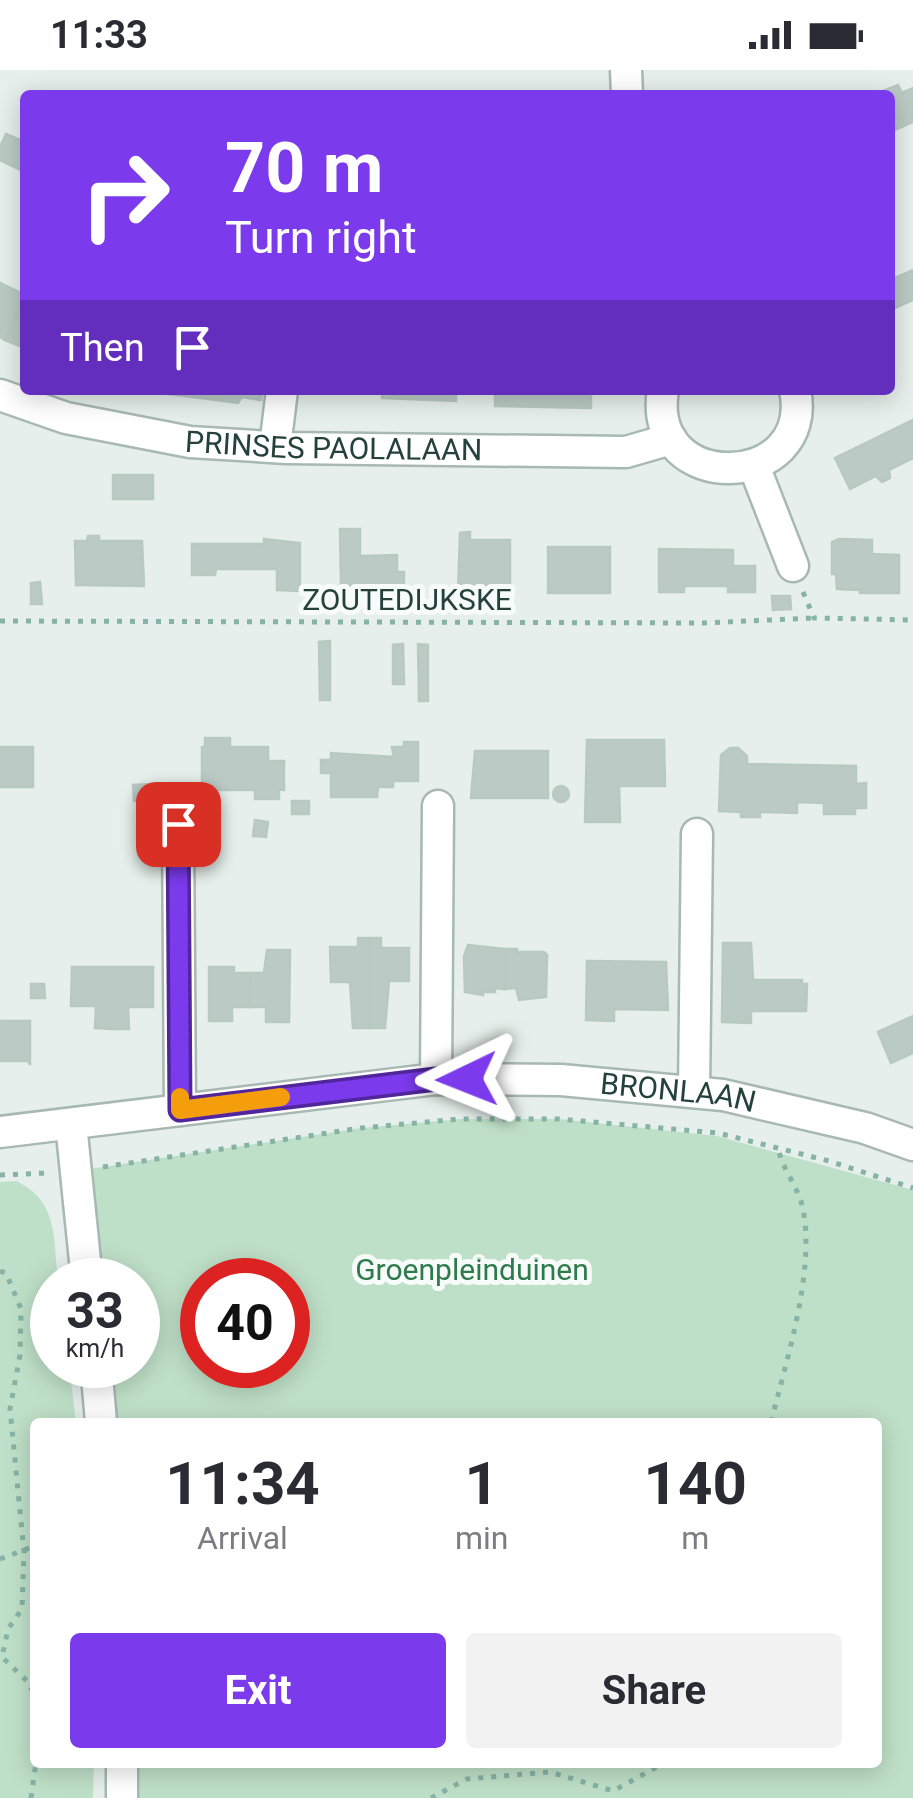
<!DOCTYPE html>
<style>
:root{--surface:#fff;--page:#f2f2f3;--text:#2b2b33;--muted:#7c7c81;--accent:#7c3aed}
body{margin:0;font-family:Roboto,sans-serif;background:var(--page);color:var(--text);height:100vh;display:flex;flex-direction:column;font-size:38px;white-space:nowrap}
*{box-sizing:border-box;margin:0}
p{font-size:32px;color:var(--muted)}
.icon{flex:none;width:55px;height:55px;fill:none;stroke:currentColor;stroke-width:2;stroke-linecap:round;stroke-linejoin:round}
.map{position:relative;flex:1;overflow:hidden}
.drawer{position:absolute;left:30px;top:1348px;width:852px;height:350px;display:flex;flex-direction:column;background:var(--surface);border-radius:10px;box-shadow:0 5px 25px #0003}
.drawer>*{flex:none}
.guide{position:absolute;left:20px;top:20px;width:875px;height:305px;border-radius:10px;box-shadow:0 5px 25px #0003;background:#7c3aed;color:#fff;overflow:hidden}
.speed{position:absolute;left:30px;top:1188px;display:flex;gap:20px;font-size:50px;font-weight:700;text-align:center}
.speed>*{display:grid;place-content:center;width:130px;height:130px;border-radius:50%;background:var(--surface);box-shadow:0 5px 25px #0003;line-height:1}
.speed small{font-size:25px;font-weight:400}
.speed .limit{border:15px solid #d22;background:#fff;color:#111}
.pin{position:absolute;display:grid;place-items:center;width:85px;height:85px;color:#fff;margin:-42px;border-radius:20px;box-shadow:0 5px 15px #0006}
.me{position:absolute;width:110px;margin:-55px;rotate:268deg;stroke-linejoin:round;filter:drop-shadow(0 0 8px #0008)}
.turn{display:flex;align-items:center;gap:35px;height:210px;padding:0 40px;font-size:45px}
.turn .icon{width:130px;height:130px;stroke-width:2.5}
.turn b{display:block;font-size:70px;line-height:85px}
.then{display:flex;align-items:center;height:95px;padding:0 40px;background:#0003;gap:20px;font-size:38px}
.eta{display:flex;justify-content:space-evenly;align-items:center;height:170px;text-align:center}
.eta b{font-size:60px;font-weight:700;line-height:70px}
.action{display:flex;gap:20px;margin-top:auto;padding:20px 40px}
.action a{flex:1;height:115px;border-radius:10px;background:var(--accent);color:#fff;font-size:40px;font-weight:700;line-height:115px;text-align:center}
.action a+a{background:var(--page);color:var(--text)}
.status{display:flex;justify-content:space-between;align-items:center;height:70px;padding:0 50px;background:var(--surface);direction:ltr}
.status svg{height:28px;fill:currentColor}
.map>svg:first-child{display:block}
.green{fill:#bfe0c8;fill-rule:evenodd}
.building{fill:#bbcac4;stroke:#b8c9c2;stroke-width:2.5}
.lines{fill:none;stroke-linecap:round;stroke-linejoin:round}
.minor-casing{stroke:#a8b8b2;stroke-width:35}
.path{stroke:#86b3a5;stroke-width:5;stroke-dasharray:5 8;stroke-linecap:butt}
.minor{stroke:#fff;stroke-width:30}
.route-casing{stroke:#51269a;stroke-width:25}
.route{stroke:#7c3aed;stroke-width:18}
.slow{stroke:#f59e0b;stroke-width:18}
.labels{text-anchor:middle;stroke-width:10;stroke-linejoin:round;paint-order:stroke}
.street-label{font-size:30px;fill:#24423a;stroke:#f7fbf9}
.park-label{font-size:30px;fill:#2d7a4b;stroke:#f7fbf9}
</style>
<div class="status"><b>11:33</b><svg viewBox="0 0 49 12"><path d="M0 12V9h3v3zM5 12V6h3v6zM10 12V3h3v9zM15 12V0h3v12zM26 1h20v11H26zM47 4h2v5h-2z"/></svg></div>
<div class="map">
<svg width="913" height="1728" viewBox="0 0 913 1728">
<rect width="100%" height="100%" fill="#e6efeb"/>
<g class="green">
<path d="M 460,1049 L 559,1049 L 717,1066 L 913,1120 L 913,1728 L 122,1728 L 122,1692 L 878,1692 L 878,1352 L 101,1352 L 96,1295 L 138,1295 L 138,1210 L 87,1210 L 76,1101 L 361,1058 ZM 202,1210 L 288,1210 L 288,1295 L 202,1295 Z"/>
<path d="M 16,1111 C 59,1131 53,1169 58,1210 L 52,1210 L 52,1295 L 69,1295 L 76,1352 L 35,1352 L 35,1692 L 94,1693 L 93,1728 L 0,1728 L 0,1112 Z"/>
</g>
<g class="building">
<path d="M 898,15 L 902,23 L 913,18 L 913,52 L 890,62 L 890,25 L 873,25 Z"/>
<path d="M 6,64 L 25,72 L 25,102 L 0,90 L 0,77 Z"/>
<path d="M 913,200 L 913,230 L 890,240 L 890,210 Z"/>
<path d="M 0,213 L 25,225 L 5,270 L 0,267 Z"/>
<path d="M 25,227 L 25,275 L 21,273 L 20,276 L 5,270 Z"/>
<path d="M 126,320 L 178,320 L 177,325 Z"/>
<path d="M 178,320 L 262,320 L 261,330 L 242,327 L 238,333 L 177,325 Z"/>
<path d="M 382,320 L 456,320 L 456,331 L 382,328 Z"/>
<path d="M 495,320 L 591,320 L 591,338 L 495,336 Z"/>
<path d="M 913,350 L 913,388 L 889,400 L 890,408 L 882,412 L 876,406 L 850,419 L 835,388 Z"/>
<rect x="113" y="405" width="40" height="24"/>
<path d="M 340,459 L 360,459 L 360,486 L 397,485 L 397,502 L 404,502 L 404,521 L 380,522 L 380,516 L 341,516 Z"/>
<path d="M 470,462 L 470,470 L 510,470 L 510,521 L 458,522 L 460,463 Z"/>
<path d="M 88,466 L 99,466 L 99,471 L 142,471 L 144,516 L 76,515 L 75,471 L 87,471 Z"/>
<path d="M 264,469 L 300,473 L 300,521 L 277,520 L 277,499 L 264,499 Z"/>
<path d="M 839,469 L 872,470 L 872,484 L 899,485 L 899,523 L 860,523 L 860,520 L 837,519 L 836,504 L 832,504 L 832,472 Z"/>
<path d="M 192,474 L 264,474 L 264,499 L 216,499 L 215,505 L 192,505 Z"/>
<rect x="548" y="477" width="62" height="46"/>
<path d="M 659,479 L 733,480 L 733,496 L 755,496 L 755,522 L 728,522 L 728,516 L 684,516 L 684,522 L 659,522 Z"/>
<path d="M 40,512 L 42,534 L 31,534 L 31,513 Z"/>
<path d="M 772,526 L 790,526 L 791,539 L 773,540 Z"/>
<path d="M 330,571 L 330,630 L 320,630 L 319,572 Z"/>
<path d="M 403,574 L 404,614 L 393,614 L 393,575 Z"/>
<path d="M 418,574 L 428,575 L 428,631 L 419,631 Z"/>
<path d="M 205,668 L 230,668 L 230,677 L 268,677 L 268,691 L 284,691 L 284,720 L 279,719 L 279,729 L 255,729 L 255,720 L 202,720 L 202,677 L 205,677 Z"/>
<path d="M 587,670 L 664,670 L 665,716 L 619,716 L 620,752 L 585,752 Z"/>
<path d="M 404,672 L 418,672 L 418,711 L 393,711 L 393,717 L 378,717 L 377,727 L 331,727 L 331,703 L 321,703 L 321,690 L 331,690 L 331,683 L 394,687 L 392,677 L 404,677 Z"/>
<rect x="0" y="677" width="33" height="40"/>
<path d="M 730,678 L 738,678 L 747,686 L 747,694 L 856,696 L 856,714 L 866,713 L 866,738 L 855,738 L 855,744 L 824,744 L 824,733 L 797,732 L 797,743 L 760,742 L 760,747 L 741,747 L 741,742 L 719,741 L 721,685 Z"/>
<path d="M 475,681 L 548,681 L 548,728 L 471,728 Z"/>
<path d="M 153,714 L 159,716 L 160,730 L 134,731 L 133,715 Z"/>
<circle cx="561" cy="724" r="8"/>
<rect x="292" y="731" width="17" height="13"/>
<path d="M 255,750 L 268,752 L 266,767 L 253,766 Z"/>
<path d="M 358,868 L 369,868 L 369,958 L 353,958 L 350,912 L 331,912 L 330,877 L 358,877 Z"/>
<path d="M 369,868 L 381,868 L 381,878 L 409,878 L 409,911 L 389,911 L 385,958 L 369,958 Z"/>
<path d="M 723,873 L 751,873 L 753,910 L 802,910 L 802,914 L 807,914 L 806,941 L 751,941 L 751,953 L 722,952 Z"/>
<path d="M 468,875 L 505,879 L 505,919 L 495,918 L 495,922 L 483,922 L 483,925 L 465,922 L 464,886 Z"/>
<path d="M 505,879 L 517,879 L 517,885 L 520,882 L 544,882 L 547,885 L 546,927 L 519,930 L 516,918 L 505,919 Z"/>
<path d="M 267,880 L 290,880 L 289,952 L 266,952 L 266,937 L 249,937 L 250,903 L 264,903 Z"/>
<path d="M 587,891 L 666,892 L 668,940 L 614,939 L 614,951 L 586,950 Z"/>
<path d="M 72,897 L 112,897 L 112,959 L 95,958 L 96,936 L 71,936 Z"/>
<path d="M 112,897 L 153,897 L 153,937 L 128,937 L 129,959 L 112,959 Z"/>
<path d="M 209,897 L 234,897 L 234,903 L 250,903 L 249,937 L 232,937 L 232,951 L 209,951 Z"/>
<path d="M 31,914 L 44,914 L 45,928 L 31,928 Z"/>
<path d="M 913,946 L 913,983 L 891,993 L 878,962 Z"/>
<path d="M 0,951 L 30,951 L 30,995 L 28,991 L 0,991 Z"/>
</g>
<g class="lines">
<defs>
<g id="minor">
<path d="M 626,0 L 627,25"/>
<path d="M 663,320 C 645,427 816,421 795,320"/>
<path id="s1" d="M 0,325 L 66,348 L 190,372 L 287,378 L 626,382 L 671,369"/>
<path d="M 275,377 L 282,320"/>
<path d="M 754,396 L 793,496"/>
<path d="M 178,754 L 180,1040"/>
<path d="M 436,1009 L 438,736"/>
<path d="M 694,1022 L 697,764"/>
<path d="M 71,1054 L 87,1210"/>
<path id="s2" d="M 0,1062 L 436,1009 L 561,1010 L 723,1025 L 865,1058 L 913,1075"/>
<path d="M 96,1295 L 101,1352"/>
<path d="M 122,1728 L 122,1692"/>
</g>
</defs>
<use href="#minor" class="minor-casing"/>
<g class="path">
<path d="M 803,522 L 814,548 L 913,550"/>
<path d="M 0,551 L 703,553 L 814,548"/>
<path d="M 103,1097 L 361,1058 L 460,1049 L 559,1049 L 718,1063 L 829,1091 L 913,1118"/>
<path d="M 0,1105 L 47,1103"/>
<path d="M 0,1201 L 6,1203 L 21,1239 L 20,1285 L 10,1339 L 24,1482 L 22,1539 L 8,1559 L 2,1587 L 28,1612 L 35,1626"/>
<path d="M 771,1352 C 786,1292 817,1196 802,1135 C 797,1115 781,1097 778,1077"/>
<path d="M 0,1489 L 35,1476"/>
<path d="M 31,1728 L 36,1692"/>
<path d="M 431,1728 L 467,1709 L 550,1702 L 613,1721 L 666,1692"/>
</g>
<use href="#minor" class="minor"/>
</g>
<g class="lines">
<defs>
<path id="route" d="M 178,754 L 180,1040 L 436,1009 L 467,1009"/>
</defs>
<use href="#route" class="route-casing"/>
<use href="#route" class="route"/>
<path class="slow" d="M 180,1027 L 180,1040 L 281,1027"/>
</g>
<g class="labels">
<g class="street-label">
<text dy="10" stroke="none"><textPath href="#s1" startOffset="340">PRINSES PAOLALAAN</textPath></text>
<text x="407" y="540">ZOUTEDIJKSKE</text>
<text dy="10" stroke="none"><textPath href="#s2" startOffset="682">BRONLAAN</textPath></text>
</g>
<g class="park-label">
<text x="472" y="1210">Groenpleinduinen</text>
</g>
</g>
</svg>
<div class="speed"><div>33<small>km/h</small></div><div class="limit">40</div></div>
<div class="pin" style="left:178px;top:754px;background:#d93025"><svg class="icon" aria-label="arrive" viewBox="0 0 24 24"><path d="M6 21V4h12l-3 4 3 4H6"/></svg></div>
<svg class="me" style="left:467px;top:1009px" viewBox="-20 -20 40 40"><path d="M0-17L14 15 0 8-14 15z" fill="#7c3aed" stroke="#fff" stroke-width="4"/></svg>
<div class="guide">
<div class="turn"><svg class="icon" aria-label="right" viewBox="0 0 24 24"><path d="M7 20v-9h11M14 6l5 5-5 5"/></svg><div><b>70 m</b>Turn right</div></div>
<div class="then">Then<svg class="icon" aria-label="arrive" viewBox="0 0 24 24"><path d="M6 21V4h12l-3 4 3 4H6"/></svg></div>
</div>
<section class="drawer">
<div class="eta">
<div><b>11:34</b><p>Arrival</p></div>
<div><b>1</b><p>min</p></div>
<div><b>140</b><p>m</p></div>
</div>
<div class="action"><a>Exit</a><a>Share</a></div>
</section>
</div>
